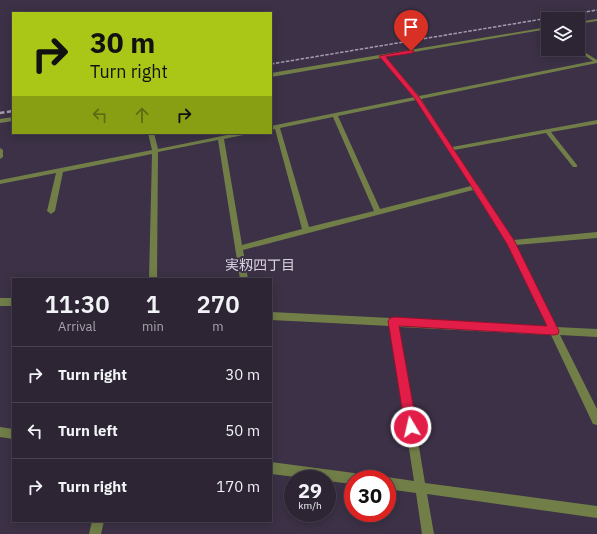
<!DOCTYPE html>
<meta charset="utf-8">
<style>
:root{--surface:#2d2534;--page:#393140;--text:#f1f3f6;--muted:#a7a5ac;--line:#48424f}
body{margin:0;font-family:"IBM Plex Sans","Noto Sans JP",sans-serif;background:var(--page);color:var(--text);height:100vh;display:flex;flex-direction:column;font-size:15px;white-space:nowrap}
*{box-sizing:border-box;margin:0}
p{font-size:13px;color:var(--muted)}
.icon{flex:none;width:22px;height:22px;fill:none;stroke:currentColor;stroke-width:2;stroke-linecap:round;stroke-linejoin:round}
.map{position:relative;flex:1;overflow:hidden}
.side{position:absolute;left:12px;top:278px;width:260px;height:244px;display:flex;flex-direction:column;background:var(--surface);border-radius:0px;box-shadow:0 2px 10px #0003,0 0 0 1px var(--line)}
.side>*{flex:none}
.hud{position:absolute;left:12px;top:12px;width:260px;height:122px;border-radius:0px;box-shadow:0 2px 10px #0003,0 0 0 1px var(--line);background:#aac718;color:#111;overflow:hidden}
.fabs{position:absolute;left:541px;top:12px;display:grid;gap:8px}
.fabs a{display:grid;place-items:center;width:44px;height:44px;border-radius:0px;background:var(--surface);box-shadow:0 2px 10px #0003,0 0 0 1px var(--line);font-size:20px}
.speed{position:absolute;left:284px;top:470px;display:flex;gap:8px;font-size:20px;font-weight:700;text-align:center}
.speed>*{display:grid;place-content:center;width:52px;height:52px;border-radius:50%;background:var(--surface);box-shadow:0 2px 10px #0003,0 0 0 1px var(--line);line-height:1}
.speed small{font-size:10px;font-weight:400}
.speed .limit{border:6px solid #d22;background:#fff;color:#111}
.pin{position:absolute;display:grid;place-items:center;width:34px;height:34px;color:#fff;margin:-41px -17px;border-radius:50% 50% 50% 0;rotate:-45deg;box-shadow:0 0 4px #0007}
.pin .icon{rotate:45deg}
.me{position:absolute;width:44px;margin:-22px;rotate:351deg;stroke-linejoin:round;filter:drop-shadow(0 0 3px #0008)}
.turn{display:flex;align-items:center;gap:14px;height:84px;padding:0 12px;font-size:18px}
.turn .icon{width:52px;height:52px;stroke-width:2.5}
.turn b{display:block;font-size:28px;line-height:34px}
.lanes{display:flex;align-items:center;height:38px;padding:0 12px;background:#0003;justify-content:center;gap:20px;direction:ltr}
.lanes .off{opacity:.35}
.eta{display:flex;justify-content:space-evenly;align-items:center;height:68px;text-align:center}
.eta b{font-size:24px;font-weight:600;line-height:28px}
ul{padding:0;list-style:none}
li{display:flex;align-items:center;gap:12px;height:56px;padding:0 12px;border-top:1px solid var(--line)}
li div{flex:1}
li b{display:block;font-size:15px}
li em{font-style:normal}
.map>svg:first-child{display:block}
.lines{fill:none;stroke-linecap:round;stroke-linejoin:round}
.street{fill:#717e48;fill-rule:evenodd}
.rail-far1{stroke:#a49cac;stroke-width:1.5;stroke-dasharray:3.5 1.5;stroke-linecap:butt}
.rail{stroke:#a49cac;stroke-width:2.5;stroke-dasharray:4.5 2.5;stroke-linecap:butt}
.route{fill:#e11d48;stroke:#92132f}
.labels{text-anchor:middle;stroke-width:4;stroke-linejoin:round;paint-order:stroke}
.neighbourhood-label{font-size:14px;fill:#d9d3e0;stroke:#3c3146}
</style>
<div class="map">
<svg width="597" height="534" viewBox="0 0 597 534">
<rect width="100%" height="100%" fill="#3c3146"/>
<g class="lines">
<g class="street">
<path d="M 597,19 L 597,21 L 578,24 L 578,22 Z"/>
<path d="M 548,27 L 548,29 L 385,57 L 419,96 L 593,61 L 575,49 L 578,49 L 578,48 L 597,60 L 597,63 L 421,99 L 452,147 L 597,120 L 597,124 L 551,132 L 577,165 L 577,167 L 573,167 L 546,133 L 454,150 L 477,185 L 478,185 L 513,240 L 597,232 L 597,238 L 516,245 L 556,327 L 597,329 L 597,337 L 560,335 L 597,409 L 597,425 L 593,424 L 551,335 L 399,327 L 425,483 L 597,506 L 597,518 L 427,494 L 434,534 L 422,534 L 416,493 L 387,489 L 387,479 L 383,479 L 387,477 L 414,481 L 390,326 L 271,320 L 271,312 L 391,318 L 394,317 L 397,319 L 547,326 L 508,244 L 473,190 L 243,250 L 248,279 L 240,279 L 218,140 L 158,152 L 157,279 L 149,279 L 152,154 L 63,172 L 55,211 L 51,214 L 47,211 L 56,173 L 0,184 L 0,180 L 152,150 L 148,133 L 154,133 L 158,149 L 237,133 L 249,133 L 248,134 L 224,139 L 242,245 L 302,229 L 275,129 L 271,130 L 271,126 L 414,97 L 381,58 L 271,77 L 271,73 ZM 416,100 L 471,186 L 380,209 L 338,116 ZM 333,117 L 374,211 L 309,227 L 280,128 Z"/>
<path d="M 13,117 L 13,121 L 0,123 L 0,119 Z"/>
<path d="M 0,148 L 3,150 L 3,157 L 0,159 Z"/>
<rect x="0" y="298" width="13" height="8"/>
<path d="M 0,427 L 13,429 L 13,439 L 0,437 Z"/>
<path d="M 271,462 L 354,473 L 358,475 L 360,479 L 353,479 L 353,484 L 327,481 L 327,479 L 312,479 L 271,474 Z"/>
<path d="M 92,521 L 104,521 L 101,534 L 89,534 Z"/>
</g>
<path class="rail-far1" d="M 271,64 L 597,10"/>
<path class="rail" d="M 0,113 L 13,111"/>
</g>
<path class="route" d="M 411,50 L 414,51 L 413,53 L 386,57 L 419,97 L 514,240 L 559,331 L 558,334 L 554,335 L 399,326 L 417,427 L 415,432 L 411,433 L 406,432 L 405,427 L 388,321 L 390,318 L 394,317 L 547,326 L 507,244 L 473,189 L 415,99 L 379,56 Z"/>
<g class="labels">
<g class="neighbourhood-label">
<text x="260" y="270">実籾四丁目</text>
</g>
</g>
</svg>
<div class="fabs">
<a><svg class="icon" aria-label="layers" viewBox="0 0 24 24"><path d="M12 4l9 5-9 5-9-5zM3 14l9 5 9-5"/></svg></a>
</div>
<div class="speed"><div>29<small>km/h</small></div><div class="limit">30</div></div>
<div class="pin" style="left:411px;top:51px;background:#d93025"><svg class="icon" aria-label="arrive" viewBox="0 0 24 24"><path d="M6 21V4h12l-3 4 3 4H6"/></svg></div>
<svg class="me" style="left:411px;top:427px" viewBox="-20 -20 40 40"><circle r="17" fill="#e11d48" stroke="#fff" stroke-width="3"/><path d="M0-11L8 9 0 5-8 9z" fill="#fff"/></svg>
<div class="hud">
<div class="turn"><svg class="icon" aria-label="right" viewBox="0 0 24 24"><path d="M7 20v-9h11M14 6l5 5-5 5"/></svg><div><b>30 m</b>Turn right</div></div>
<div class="lanes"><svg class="icon off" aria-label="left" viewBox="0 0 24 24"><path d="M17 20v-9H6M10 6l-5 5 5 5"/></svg><svg class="icon off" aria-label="ahead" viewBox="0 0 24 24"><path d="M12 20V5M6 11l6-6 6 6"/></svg><svg class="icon" aria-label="right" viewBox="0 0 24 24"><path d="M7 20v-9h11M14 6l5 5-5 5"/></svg></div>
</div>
<section class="side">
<div class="eta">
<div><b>11:30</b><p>Arrival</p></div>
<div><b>1</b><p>min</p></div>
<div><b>270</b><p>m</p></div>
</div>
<ul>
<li><svg class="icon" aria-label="right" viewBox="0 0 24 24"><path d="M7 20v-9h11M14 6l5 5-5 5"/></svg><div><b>Turn right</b></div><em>30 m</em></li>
<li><svg class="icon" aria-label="left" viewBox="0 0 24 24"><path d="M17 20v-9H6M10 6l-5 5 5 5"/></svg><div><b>Turn left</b></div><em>50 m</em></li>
<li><svg class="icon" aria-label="right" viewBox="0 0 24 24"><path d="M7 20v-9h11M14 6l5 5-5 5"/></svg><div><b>Turn right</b></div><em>170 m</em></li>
</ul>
</section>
</div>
